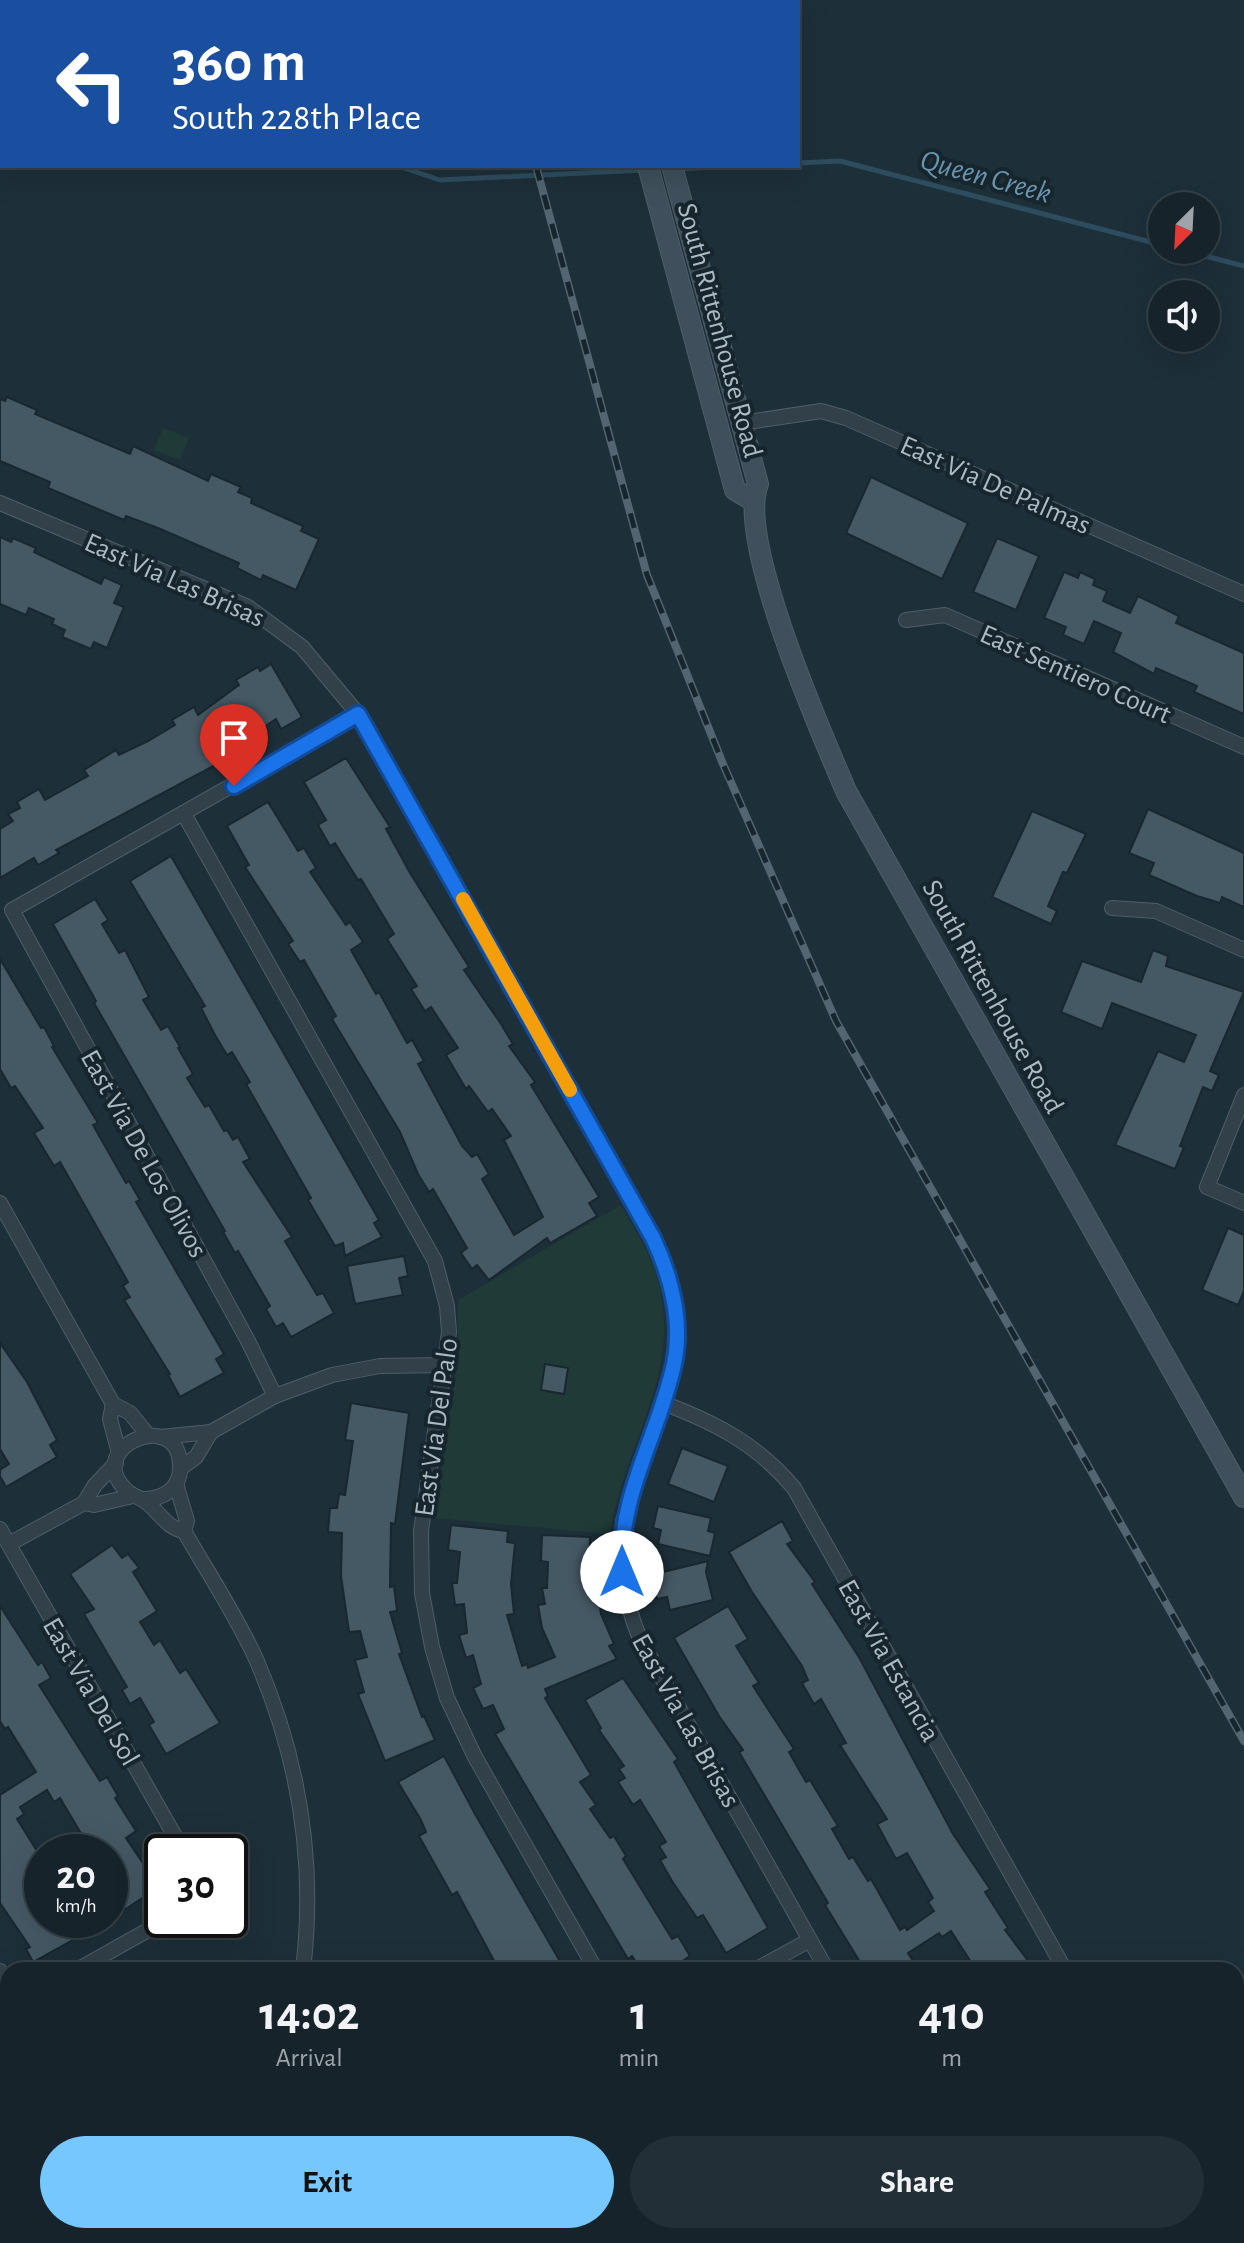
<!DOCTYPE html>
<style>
:root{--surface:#16232b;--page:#232f37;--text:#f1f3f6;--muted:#9ea4a9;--line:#354047;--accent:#77c7ff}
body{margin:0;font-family:"Alegreya Sans",sans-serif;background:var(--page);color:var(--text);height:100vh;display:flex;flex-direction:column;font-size:30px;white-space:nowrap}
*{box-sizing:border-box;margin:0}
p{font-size:26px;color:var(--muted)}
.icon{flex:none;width:44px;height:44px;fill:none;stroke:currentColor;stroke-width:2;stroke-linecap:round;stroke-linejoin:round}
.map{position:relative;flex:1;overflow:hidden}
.drawer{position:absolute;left:0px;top:1962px;width:1244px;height:282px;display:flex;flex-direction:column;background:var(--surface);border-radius:24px 24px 0 0;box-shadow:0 8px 32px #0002,0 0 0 2px var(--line)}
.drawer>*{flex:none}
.top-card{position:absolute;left:0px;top:0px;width:800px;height:168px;box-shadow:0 8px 32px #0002,0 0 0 2px var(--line);background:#1a4fa0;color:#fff;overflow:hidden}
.needle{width:52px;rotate:204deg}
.controls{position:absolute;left:1148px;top:192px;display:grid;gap:16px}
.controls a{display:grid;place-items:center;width:72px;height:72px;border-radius:50%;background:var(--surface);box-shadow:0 8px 32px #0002,0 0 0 2px var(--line);font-size:40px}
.speed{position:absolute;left:24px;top:1834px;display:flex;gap:16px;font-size:40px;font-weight:700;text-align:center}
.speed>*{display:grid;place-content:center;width:104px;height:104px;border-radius:50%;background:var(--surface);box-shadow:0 8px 32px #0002,0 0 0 2px var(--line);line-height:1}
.speed small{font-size:20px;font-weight:400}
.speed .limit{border:4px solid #111;border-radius:12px;background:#fff;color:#111}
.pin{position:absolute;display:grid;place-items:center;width:68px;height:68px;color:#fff;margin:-82px -34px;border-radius:50% 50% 50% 0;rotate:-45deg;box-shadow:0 0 8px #0007}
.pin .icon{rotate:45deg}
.me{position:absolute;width:88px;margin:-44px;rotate:0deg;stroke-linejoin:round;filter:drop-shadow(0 0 6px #0008)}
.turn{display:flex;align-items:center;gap:28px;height:168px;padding:0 40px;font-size:36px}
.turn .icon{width:104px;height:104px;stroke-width:2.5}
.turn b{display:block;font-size:56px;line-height:68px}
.eta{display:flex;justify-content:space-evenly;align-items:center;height:136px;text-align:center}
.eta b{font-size:48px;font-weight:700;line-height:56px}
.action{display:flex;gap:16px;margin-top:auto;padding:16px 40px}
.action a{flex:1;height:92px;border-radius:48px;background:var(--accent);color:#111;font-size:32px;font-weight:700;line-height:92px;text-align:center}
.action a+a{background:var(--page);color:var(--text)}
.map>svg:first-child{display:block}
.green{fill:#1f3a37}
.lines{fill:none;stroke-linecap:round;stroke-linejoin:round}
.stream{stroke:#2d4d5f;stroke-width:5}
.building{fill:#455965;stroke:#19272f;stroke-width:2}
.minor-casing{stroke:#4f5e67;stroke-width:16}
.secondary-casing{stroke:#4f5e67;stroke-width:22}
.minor{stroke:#314049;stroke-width:14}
.secondary{stroke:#3f505c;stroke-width:20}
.rail-casing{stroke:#526571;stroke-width:8}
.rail{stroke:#17252d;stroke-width:5;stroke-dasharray:15;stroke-linecap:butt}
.route-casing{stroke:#114b97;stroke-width:20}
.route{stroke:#1a73e8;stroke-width:14}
.slow{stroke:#f59e0b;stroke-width:14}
.labels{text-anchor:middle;stroke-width:8;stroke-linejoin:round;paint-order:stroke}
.street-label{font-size:28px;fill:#abbbc6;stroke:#17252d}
.water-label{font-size:30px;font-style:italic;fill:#6894ad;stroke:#17252d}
</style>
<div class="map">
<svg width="1244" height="2243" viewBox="0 0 1244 2243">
<rect width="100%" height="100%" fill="#1d2f39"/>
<g class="green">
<path d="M 163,428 L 189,438 L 180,460 L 154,450 Z"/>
<path d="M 621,1205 C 634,1228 650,1252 657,1277 C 685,1371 623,1445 610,1534 L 434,1518 L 458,1357 L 458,1300 Z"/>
</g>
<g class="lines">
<g class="stream">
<path d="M 0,36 L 2,36"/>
<path d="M 798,163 L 840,161 L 1162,245"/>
<path d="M 398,166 L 440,180 L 643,170"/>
<path d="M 677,169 L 731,166"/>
<path d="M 1182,250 L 1244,266"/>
</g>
</g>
<g class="building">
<path d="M 7,397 L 37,410 L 35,414 L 130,454 L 133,446 L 208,481 L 211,474 L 241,487 L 238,492 L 252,498 L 251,503 L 303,526 L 301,531 L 319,539 L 296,590 L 263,575 L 261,580 L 237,568 L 239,563 L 158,528 L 126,516 L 124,520 L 48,488 L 50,482 L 0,461 L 0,399 L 5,401 Z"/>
<path d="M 871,477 L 968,523 L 942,579 L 846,533 Z"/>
<path d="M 0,537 L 11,542 L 13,538 L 36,548 L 34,552 L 101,584 L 104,577 L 122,585 L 114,603 L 124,607 L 107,648 L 94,642 L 91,649 L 62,637 L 65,630 L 52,624 L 54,619 L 29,608 L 26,615 L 0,604 Z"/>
<path d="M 997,538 L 1039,556 L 1016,610 L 973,592 Z"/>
<path d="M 1064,572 L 1078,578 L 1080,572 L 1095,579 L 1093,585 L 1107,591 L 1103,601 L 1130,613 L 1138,596 L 1179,616 L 1176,623 L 1244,653 L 1244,714 L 1194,692 L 1197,686 L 1156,668 L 1154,674 L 1113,652 L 1121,633 L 1094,621 L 1084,644 L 1063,635 L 1066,627 L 1044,618 Z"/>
<path d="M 271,664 L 302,717 L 281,729 L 276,719 L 245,740 L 248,744 L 232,756 L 56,850 L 59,853 L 38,865 L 34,858 L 0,878 L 0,829 L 13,821 L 8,814 L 20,808 L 17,802 L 39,789 L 45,800 L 88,776 L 84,770 L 116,750 L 119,755 L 148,741 L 175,725 L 172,720 L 194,707 L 198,715 L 239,685 L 236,680 L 258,667 L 260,671 Z"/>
<path d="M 346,758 L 390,827 L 386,829 L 410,873 L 469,967 L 464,970 L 501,1024 L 513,1044 L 509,1046 L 535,1082 L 531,1085 L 599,1197 L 589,1203 L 597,1216 L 550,1243 L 547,1238 L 489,1280 L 477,1265 L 472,1269 L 461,1253 L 467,1248 L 433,1189 L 429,1192 L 418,1174 L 400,1132 L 332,1019 L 336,1016 L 304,960 L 300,962 L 288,944 L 293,941 L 245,867 L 249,865 L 227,826 L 268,802 L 298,851 L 304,848 L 316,868 L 310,872 L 346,925 L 350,922 L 363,942 L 351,950 L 376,994 L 379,992 L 407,1043 L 412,1040 L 424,1061 L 418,1064 L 462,1146 L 472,1157 L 477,1154 L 489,1174 L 482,1179 L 514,1235 L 543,1217 L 504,1140 L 511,1136 L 492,1109 L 488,1112 L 469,1086 L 466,1089 L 446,1055 L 458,1048 L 431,1007 L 425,1011 L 411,989 L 417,986 L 387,939 L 394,934 L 361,879 L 358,880 L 335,843 L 330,846 L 318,825 L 326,820 L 304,782 Z"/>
<path d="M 1148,809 L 1244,853 L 1244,907 L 1222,897 L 1220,903 L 1197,896 L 1149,875 L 1154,863 L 1129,853 Z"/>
<path d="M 1032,811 L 1086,834 L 1067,873 L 1063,872 L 1048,906 L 1057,911 L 1051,924 L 992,897 Z"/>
<path d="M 171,856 L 379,1220 L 374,1223 L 382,1237 L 345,1256 L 343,1243 L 335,1246 L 308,1200 L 311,1198 L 246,1084 L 250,1082 L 232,1052 L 227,1055 L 215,1035 L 201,1008 L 205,1006 L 130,881 Z"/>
<path d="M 95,899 L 108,920 L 102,924 L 119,953 L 125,950 L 149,997 L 143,1000 L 161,1030 L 168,1026 L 180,1047 L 178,1048 L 193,1074 L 187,1078 L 205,1107 L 209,1105 L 224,1131 L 227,1130 L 233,1140 L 238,1137 L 250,1159 L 243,1162 L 292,1237 L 285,1241 L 317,1295 L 323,1293 L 334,1313 L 291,1337 L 283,1323 L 276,1327 L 266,1309 L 270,1306 L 238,1251 L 235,1253 L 223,1232 L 225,1231 L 94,1003 L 96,1001 L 53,924 Z"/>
<path d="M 1153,950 L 1168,956 L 1166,966 L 1244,992 L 1210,1071 L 1219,1075 L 1212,1091 L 1203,1087 L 1180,1146 L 1184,1147 L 1175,1169 L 1115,1145 L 1158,1051 L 1184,1062 L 1196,1035 L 1112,1003 L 1102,1029 L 1061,1012 L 1082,961 L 1141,982 Z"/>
<path d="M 0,959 L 41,1028 L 44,1027 L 54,1046 L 52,1047 L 98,1123 L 93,1125 L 126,1183 L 129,1181 L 140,1200 L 136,1202 L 224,1354 L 216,1359 L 224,1373 L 180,1397 L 168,1375 L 170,1374 L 124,1300 L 130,1297 L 123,1286 L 128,1282 L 60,1162 L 54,1166 L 34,1133 L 43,1128 L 15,1086 L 11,1088 L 0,1069 Z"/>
<path d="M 1228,1228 L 1244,1235 L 1244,1291 L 1238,1305 L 1202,1290 Z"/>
<path d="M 404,1256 L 408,1276 L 399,1278 L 403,1295 L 355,1304 L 347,1266 Z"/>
<path d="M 0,1343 L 27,1382 L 57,1440 L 50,1445 L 57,1457 L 6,1487 L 0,1476 L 0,1470 L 9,1464 L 0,1449 Z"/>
<path d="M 545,1364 L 568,1368 L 564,1394 L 541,1390 Z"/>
<path d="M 351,1403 L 409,1413 L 395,1524 L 391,1523 L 390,1587 L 394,1586 L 397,1611 L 390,1612 L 402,1653 L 399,1654 L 422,1717 L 424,1716 L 435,1740 L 385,1761 L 358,1694 L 364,1692 L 355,1660 L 367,1657 L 360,1631 L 349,1632 L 341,1576 L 342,1533 L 328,1532 L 330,1508 L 337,1508 L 339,1494 L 345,1495 L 353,1441 L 345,1440 Z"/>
<path d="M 682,1448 L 728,1466 L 714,1502 L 668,1484 Z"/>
<path d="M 658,1506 L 711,1518 L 708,1531 L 715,1533 L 710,1556 L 658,1544 L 661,1530 L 653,1528 Z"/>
<path d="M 782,1521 L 793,1541 L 787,1544 L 815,1582 L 812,1584 L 860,1659 L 953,1834 L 990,1889 L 985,1892 L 1008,1928 L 1005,1930 L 1035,1970 L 976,1970 L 951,1931 L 942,1937 L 939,1933 L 908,1953 L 919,1970 L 865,1970 L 825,1905 L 828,1903 L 739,1752 L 743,1750 L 719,1716 L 674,1638 L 728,1606 L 748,1639 L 736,1646 L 759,1683 L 753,1686 L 794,1749 L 789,1752 L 806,1782 L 810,1780 L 838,1826 L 832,1829 L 849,1859 L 853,1857 L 868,1881 L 871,1879 L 900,1930 L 905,1927 L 907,1930 L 934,1911 L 928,1902 L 933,1898 L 907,1853 L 896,1859 L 877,1824 L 887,1819 L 840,1745 L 846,1743 L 821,1699 L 814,1704 L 802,1683 L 808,1680 L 802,1666 L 752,1592 L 729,1552 Z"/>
<path d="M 451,1525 L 508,1531 L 507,1542 L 515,1543 L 511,1584 L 514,1614 L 507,1615 L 522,1666 L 527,1664 L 528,1668 L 555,1657 L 542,1628 L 538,1605 L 545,1604 L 542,1588 L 547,1588 L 548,1562 L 541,1561 L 542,1535 L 590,1537 L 589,1581 L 596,1580 L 601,1614 L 614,1644 L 609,1646 L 617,1659 L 545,1689 L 548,1696 L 545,1698 L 591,1775 L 580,1782 L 596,1805 L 590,1809 L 610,1838 L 614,1836 L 626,1856 L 623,1859 L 672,1939 L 678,1936 L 690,1956 L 684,1960 L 691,1970 L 641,1970 L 632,1956 L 628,1959 L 495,1734 L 504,1729 L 493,1705 L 483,1709 L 473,1688 L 481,1684 L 473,1655 L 466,1658 L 459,1635 L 467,1633 L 464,1604 L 455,1605 L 452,1583 L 457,1583 L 460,1552 L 448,1550 Z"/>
<path d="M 112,1545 L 122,1558 L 128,1554 L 139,1568 L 133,1572 L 157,1611 L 140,1622 L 154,1645 L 160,1640 L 180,1673 L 186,1669 L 220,1723 L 166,1754 L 149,1725 L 154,1722 L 140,1698 L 130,1704 L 122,1690 L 127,1687 L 84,1614 L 94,1609 L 70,1574 Z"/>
<path d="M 708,1561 L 706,1572 L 713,1600 L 670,1610 L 667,1597 L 657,1599 L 651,1575 Z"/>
<path d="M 0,1606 L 38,1665 L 42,1662 L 51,1678 L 39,1685 L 100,1781 L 107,1777 L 118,1796 L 115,1798 L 136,1831 L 126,1838 L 159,1887 L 115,1916 L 110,1909 L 110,1852 L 70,1852 L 86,1842 L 60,1798 L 54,1802 L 47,1790 L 20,1807 L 24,1814 L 17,1819 L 42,1859 L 42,1920 L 83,1920 L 89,1931 L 33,1962 L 26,1949 L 30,1947 L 0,1903 L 0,1795 L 36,1772 L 8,1727 L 5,1729 L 0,1721 Z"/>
<path d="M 623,1678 L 678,1759 L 674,1762 L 768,1928 L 726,1953 L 703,1915 L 697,1918 L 672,1881 L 660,1860 L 666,1857 L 659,1846 L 666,1842 L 640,1800 L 633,1805 L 618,1782 L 625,1778 L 619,1769 L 624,1766 L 599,1730 L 601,1728 L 585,1700 Z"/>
<path d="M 444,1756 L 475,1814 L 565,1970 L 499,1970 L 457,1892 L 452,1895 L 434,1863 L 419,1836 L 426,1832 L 421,1820 L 398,1782 Z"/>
</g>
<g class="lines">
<defs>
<g id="minor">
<path d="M 742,423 L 821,411 L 846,418 L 1244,594"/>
<path d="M 0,503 L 248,607 L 302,647 L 358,714 L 664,1260 L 675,1308 L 675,1362 L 623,1521 C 619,1564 624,1602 641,1641 L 827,1970"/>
<path d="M 906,620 L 945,615 L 1244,747"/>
<path d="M 184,814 L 435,1261 L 447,1306 L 449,1332 L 421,1531 L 422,1593 L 432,1647 L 447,1698 L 475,1757 L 596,1970"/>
<path d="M 1112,908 L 1156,911 L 1244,950"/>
<path d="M 1244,1095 L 1207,1187 L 1244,1203"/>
<path d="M 0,1203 L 113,1404"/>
<path d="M 275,1396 L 247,1339 L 12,910 L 358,714"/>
<path d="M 663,1403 C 716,1423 757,1444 794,1488 L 1065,1970"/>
<path d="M 113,1404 L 110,1419 L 119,1453"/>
<path d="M 113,1404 L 130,1413 L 148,1435"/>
<path d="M 160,1437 L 211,1432 L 275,1396 L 332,1375 L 380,1366 L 446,1365"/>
<path d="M 181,1468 L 196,1457 L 211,1432"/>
<path d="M 176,1484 L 187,1521 L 184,1531 C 208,1573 236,1615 256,1659 C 299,1758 316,1862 303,1970"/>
<path d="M 144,1499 C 164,1499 181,1488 180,1466 C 180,1407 83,1446 125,1489 C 131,1496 140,1497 146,1502 C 160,1512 166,1528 184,1531"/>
<path d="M 84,1503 L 94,1505 L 133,1496"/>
<path d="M 0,1529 L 184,1852"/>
<path d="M 9,1544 L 84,1503 L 95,1485 L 116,1463"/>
<path d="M 77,1970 L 166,1920"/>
<path d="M 755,1970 L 810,1940"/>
<path d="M 0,1971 L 8,1986"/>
<path d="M 689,2236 L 705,2243"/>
<path d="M 1177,2236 L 1178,2243"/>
<path d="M 190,2243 L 196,2236"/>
<path d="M 370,2243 L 373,2236"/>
</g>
<g id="secondary">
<path d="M 608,0 L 608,2"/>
<path d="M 629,0 L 630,2"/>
<path d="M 648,166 L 735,490 L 752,500"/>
<path d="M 672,166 L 758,484 C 736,540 821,732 846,791 L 1244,1497"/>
</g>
</defs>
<use href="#minor" class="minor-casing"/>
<use href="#secondary" class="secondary-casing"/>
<use href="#minor" class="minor"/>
<use href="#secondary" class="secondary"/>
<defs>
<g id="rail">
<path d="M 492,0 L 493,2"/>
<path d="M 536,166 L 647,575 L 723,764 L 836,1021 L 1244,1741"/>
</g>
</defs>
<use href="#rail" class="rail-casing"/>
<use href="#rail" class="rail"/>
</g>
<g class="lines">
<defs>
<path id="route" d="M 234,786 L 358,714 L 653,1238 C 671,1276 683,1322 674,1364 C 658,1437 618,1495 622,1572"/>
</defs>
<use href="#route" class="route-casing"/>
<use href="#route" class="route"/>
<path class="slow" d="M 463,899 L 570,1090"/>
</g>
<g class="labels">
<g class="street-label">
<text transform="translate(721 330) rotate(75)" y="10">South Rittenhouse Road</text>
<text transform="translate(996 484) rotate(24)" y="10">East Via De Palmas</text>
<text transform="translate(175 579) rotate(24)" y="10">East Via Las Brisas</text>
<text transform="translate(1076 673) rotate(24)" y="10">East Sentiero Court</text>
<text transform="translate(994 996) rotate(61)" y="10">South Rittenhouse Road</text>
<text transform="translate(145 1153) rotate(61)" y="10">East Via De Los Olivos</text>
<text transform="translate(435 1427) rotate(-82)" y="10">East Via Del Palo</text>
<text transform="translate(890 1660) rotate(61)" y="10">East Via Estancia</text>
<text transform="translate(92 1691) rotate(60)" y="10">East Via Del Sol</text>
<text transform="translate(687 1720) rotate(61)" y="10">East Via Las Brisas</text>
</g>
<g class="water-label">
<text transform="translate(986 176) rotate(15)" y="10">Queen Creek</text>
</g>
</g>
</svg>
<div class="controls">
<a><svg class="needle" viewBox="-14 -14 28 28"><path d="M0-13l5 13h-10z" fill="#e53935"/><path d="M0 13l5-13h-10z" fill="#9ea4a9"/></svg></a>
<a><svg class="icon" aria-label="sound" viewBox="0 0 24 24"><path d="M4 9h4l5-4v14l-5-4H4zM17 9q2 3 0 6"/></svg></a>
</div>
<div class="speed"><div>20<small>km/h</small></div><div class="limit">30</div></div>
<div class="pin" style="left:234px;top:786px;background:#d93025"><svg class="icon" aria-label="arrive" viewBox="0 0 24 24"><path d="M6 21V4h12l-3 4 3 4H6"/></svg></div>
<svg class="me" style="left:622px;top:1572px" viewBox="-20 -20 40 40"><circle r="19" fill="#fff"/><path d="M0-13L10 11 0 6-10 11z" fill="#1a73e8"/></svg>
<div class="top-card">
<div class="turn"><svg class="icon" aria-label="left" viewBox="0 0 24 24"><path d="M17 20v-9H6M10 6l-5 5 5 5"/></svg><div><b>360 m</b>South 228th Place</div></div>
</div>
<section class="drawer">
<div class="eta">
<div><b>14:02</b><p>Arrival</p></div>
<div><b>1</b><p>min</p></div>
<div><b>410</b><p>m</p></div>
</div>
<div class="action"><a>Exit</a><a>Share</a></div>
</section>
</div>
